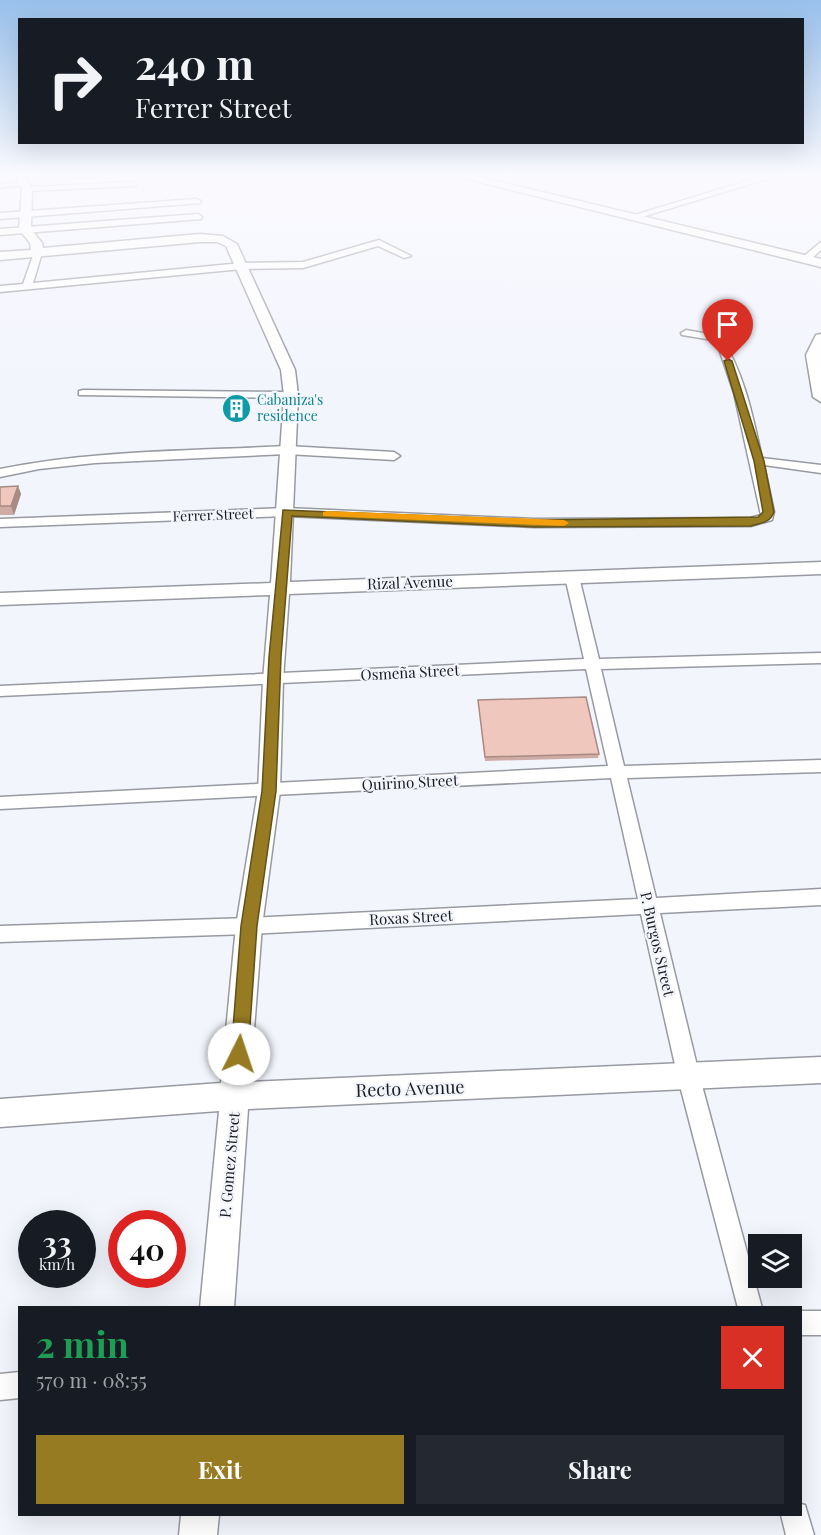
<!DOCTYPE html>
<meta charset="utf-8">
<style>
:root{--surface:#171b24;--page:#242831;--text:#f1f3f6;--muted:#9ea1a6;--accent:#967b23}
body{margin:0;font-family:"Playfair Display",serif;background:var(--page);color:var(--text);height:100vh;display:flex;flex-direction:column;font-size:22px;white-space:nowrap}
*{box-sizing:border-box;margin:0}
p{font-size:20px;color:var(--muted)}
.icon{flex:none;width:33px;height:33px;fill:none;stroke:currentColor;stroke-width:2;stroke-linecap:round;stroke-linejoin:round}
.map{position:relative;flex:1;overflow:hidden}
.side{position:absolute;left:18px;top:1306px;width:784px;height:210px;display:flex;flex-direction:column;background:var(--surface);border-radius:0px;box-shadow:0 6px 24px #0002}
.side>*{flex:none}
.guide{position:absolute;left:18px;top:18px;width:786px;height:126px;border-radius:0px;box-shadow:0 6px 24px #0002;background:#171b24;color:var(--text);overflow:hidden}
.fabs{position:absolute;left:748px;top:1234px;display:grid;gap:12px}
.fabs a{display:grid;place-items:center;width:54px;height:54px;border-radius:0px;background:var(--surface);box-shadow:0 6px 24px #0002;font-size:30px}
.speed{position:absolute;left:18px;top:1210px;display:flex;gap:12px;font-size:30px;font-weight:700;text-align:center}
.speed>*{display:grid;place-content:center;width:78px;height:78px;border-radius:50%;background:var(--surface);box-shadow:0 6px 24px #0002;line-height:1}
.speed small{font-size:15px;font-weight:400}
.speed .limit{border:9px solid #d22;background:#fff;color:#111}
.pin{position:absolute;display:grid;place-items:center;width:51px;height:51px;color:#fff;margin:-62px -26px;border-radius:50% 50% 50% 0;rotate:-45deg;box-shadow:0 0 6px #0007}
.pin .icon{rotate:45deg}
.me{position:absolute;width:66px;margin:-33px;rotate:4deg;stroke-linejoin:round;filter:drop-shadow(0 0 4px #0008)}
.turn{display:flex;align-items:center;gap:21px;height:126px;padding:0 18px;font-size:27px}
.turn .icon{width:78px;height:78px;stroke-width:2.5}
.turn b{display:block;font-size:42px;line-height:51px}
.round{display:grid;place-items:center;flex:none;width:63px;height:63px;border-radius:0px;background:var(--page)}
.head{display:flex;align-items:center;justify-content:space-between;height:102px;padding:0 18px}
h1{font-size:36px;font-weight:700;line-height:45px;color:#1e9e55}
.primary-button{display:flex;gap:12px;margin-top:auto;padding:12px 18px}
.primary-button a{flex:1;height:69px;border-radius:0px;background:var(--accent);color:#fff;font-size:24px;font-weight:700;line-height:69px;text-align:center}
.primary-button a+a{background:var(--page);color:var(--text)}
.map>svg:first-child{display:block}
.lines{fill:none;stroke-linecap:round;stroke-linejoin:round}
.street-casing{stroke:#989aa1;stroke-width:3}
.secondary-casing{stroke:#989aa1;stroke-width:3}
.street{fill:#fff;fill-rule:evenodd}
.secondary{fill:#fff;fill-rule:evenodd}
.wall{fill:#ceaba3}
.shaded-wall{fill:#a88b84}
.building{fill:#f0c7bd;stroke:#a88b84;stroke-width:1.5}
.route{fill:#967b23;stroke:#625017;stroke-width:1.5}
.slow{fill:#f59e0b}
.labels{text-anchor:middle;stroke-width:4.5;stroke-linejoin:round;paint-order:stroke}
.far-culture-label{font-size:14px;fill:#0d838f;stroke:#f3f5fd;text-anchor:start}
.far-street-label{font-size:14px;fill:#1a1b1e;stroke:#f3f5fd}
.street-label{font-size:15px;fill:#1a1b1e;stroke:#f3f5fd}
.near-street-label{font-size:18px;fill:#1a1b1e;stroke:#f3f5fd}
</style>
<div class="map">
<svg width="821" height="1535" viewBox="0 0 821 1535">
<rect width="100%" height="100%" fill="#f3f5fd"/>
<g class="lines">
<defs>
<g id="street">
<path d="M 773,173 L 787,173 L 635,219 L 628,217 Z"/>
<path d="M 28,182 L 29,184 L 0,188 L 0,184 Z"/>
<path d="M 132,182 L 136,184 L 135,186 L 27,191 L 23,189 L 27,187 Z"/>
<path d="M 197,199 L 201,201 L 200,203 L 0,219 L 0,213 Z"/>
<path d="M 198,214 L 202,217 L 201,219 L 0,235 L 0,229 Z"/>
<path d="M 379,240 L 411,256 L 404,258 L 378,246 L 303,268 L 242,269 L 0,292 L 0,286 L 23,284 L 34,253 L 38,250 L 42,253 L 33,283 L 242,263 L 303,262 Z"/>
<path d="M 821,242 L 821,250 L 809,261 L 803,261 L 803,257 Z"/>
<path d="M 686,330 L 720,336 C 744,371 753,417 762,458 L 821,465 L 821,473 L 764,465 L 774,512 L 772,520 L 751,526 L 534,527 L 286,516 L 0,527 L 0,519 L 286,508 L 534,519 L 750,518 L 761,515 L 734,393 L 719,349 L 713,340 L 682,335 L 681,333 Z"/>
<path d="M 83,390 L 291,392 L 296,395 L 291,398 L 79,395 L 79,391 Z"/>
<path d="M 287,446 L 394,452 L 400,456 L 394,460 L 287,454 L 95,463 L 39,469 L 0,477 L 0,469 C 94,450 191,451 287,446 Z"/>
<path d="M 572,573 L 579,577 L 599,659 L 821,653 L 821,663 L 601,669 L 624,766 L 821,760 L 821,772 L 627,778 L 656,898 L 821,889 L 821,905 L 660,913 L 700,1078 L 762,1308 L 738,1308 L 678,1078 L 641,914 L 249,934 L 0,942 L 0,926 L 249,918 L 638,899 L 611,778 L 0,809 L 0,797 L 608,766 L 586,669 L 0,696 L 0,686 L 584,659 L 565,577 Z"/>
<rect x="801" y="1311" width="20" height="24"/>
<path d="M 20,1372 L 20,1398 L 0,1400 L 0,1374 Z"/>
<path d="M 801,1504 L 805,1505 L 814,1535 L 786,1535 L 781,1515 L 801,1515 Z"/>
</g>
<g id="secondary">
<path d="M 14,173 L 24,173 L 32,189 L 31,229 L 42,243 L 43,248 L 200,234 L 223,236 L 237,244 L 295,370 L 298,395 L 290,582 L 821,562 L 821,574 L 289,594 L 283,680 L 280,791 L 262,926 L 250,1082 L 821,1057 L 821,1083 L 248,1109 L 234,1308 L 200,1308 L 219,1111 L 0,1127 L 0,1099 L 221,1083 L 236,926 L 258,791 L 263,680 L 270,595 L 0,605 L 0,593 L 271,583 L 284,395 L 281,370 L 226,246 L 217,242 L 200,242 L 0,260 L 0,252 L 31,250 L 30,243 L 19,229 L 22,189 Z"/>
<path d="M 443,173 L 463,173 L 821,259 L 821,267 Z"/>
<path d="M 821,334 L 821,402 L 813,397 L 806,355 L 816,335 Z"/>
<path d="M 181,1515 L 219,1515 L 217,1535 L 179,1535 Z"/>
</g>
</defs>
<use href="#street" class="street-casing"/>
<use href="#secondary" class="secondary-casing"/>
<use href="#street" class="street"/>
<use href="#secondary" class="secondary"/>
</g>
<g class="wall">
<path d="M 18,486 L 21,494 L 14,515 L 0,515 L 0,487 Z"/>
<path d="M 478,700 L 599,754 L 598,758 L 485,761 Z"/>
</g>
<path class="shaded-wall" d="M 18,486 L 21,494 L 14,515 L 11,506 Z"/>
<g class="building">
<path d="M 18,486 L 11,506 L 0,506 L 0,487 Z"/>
<path d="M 586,697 L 599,754 L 485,757 L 478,700 Z"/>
</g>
<linearGradient id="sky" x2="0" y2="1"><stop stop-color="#98c0ec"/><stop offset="0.45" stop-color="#fafafe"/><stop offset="1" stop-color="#fafafe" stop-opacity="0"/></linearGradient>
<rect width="821" height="388" fill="url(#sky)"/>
<path class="route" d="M 728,359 L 732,361 L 764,461 L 774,512 C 770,523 761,523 751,526 L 534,527 L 292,516 L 281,657 L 276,791 L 257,926 L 248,1054 L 245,1059 L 239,1062 L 233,1059 L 231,1054 L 241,926 L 262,791 L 269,657 L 283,510 L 534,520 L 758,517 L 763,512 L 754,461 L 724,361 Z"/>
<path class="slow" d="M 327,511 L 564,520 L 569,523 L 564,526 L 323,516 L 323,512 Z"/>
<defs>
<symbol id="building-disc" viewBox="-11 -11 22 22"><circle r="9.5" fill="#0f9aa8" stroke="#f3f5fd"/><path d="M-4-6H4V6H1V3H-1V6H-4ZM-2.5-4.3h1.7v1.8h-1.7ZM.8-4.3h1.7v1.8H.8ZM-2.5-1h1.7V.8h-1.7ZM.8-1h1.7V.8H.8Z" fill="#fff"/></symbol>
</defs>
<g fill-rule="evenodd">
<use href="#building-disc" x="220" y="392" width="33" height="33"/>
</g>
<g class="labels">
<g class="far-culture-label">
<text x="257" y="405">Cabaniza's<tspan x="257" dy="16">residence</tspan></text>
</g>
<g class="far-street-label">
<text transform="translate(213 515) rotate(-2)" y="5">Ferrer Street</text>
</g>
<g class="street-label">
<text transform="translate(410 583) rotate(-2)" y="5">Rizal Avenue</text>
<text transform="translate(410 673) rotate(-3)" y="5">Osmeña Street</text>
<text transform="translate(410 783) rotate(-3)" y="5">Quirino Street</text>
<text transform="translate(411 918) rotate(-3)" y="5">Roxas Street</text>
<text transform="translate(657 944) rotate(77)" y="5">P. Burgos Street</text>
<text transform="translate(230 1165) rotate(-85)" y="5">P. Gomez Street</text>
</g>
<g class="near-street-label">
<text transform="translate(410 1089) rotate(-2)" y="6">Recto Avenue</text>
</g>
</g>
</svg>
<div class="fabs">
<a><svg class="icon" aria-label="layers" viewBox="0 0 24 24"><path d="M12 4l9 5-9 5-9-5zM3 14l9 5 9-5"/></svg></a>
</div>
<div class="speed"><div>33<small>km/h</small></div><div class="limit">40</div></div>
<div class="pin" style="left:728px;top:361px;background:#d93025"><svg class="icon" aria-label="arrive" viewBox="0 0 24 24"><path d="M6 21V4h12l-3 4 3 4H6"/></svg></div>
<svg class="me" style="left:239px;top:1054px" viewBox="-20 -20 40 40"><circle r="19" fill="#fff"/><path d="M0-13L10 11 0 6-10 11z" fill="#967b23"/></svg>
<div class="guide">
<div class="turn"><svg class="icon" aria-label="right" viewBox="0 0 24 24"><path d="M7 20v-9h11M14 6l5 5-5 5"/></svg><div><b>240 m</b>Ferrer Street</div></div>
</div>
<section class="side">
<div class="head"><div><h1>2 min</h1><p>570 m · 08:55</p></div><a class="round" style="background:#d93025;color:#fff"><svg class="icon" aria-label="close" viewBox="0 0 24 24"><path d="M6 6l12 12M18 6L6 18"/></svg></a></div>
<div class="primary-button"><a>Exit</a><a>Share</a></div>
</section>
</div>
